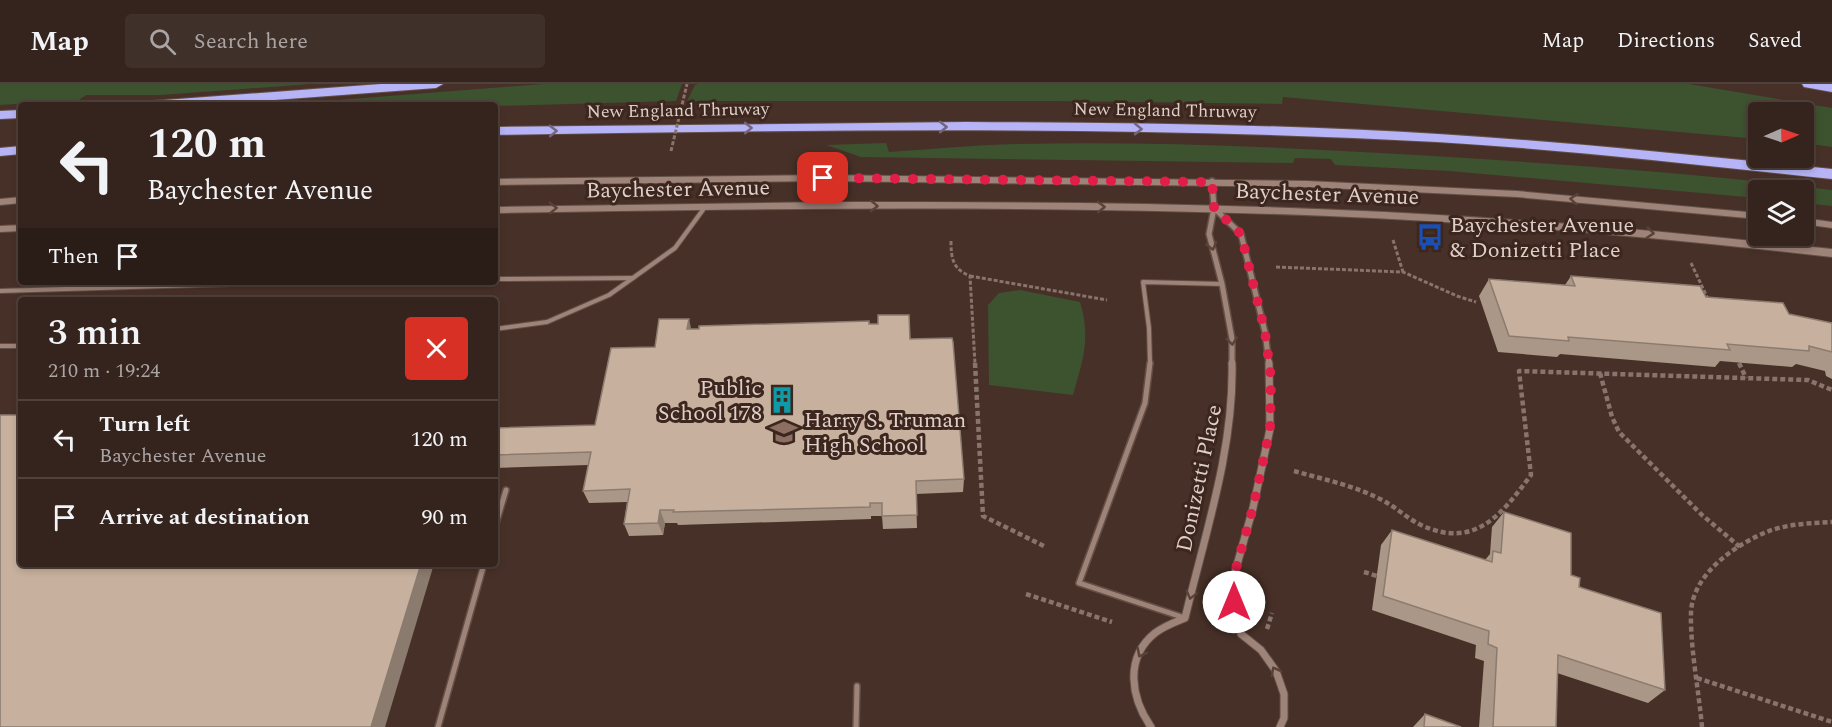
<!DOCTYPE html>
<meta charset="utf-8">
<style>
:root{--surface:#35241d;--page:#40302a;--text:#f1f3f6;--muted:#aaa4a4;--line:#4f413b}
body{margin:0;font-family:Spectral,serif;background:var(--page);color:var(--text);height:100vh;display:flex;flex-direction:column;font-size:22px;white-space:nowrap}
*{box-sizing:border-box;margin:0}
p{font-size:20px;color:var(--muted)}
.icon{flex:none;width:33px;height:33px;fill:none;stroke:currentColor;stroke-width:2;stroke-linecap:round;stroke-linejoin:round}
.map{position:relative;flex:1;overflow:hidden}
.details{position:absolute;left:18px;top:213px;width:480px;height:270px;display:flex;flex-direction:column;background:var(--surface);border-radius:6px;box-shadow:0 3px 9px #0003,0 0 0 2px var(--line)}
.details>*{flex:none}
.guide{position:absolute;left:18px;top:18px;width:480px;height:183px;border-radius:6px;box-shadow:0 3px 9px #0003,0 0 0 2px var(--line);background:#35241d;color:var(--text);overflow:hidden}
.needle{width:39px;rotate:88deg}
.buttons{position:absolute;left:1748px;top:18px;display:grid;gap:12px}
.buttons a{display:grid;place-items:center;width:66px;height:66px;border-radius:6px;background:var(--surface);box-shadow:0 3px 9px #0003,0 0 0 2px var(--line);font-size:30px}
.pin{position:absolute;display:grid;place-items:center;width:51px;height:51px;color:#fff;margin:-26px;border-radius:12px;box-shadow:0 3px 9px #0006}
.me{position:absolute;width:66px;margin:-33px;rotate:0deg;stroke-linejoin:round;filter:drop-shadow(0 0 4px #0008)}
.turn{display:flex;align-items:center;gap:21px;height:126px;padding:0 30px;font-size:27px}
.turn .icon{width:78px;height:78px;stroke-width:2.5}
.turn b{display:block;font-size:42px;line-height:51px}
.then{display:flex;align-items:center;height:57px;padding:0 30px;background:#0003;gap:12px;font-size:22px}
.round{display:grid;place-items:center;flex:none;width:63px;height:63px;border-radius:6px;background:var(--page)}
.head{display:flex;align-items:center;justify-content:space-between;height:102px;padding:0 30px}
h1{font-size:36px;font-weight:600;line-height:45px}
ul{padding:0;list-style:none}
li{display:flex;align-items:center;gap:18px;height:78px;padding:0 30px;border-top:2px solid var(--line)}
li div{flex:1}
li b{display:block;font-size:22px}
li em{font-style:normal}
header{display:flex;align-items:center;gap:36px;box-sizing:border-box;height:84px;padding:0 30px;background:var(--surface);border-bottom:2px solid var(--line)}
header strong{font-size:28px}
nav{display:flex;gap:33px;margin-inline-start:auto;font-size:21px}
.search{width:420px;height:54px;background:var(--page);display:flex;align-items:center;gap:15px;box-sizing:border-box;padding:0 21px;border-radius:6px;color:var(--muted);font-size:22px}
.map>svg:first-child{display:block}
.green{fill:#3d522f}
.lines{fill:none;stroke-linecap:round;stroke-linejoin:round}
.lane-far1-casing{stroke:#624f47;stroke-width:6}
.lane-casing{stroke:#624f47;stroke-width:8}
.street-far1-casing{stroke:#624f47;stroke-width:8}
.street-casing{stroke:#624f47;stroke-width:9}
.secondary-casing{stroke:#624f47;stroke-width:2}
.highway-casing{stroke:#624f47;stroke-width:2}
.path-far1{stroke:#88746c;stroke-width:3;stroke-dasharray:4 2;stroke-linecap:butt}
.path{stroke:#88746c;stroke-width:4.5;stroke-dasharray:5 3;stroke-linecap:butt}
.lane-far1{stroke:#9e8378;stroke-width:4}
.lane{stroke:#9e8378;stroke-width:5}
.street-far1{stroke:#9e8378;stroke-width:5}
.street{stroke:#9e8378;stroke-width:7}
.secondary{fill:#9e8378;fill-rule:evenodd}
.highway{fill:#b6b3f6;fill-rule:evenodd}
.path-bridge{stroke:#88746c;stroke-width:3;stroke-dasharray:4 2;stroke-linecap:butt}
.wall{fill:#ab9787}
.shaded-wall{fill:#8b7b6e}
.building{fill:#c7b09d;stroke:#8b7b6e;stroke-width:1.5}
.oneway{stroke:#73657f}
.oneway2{stroke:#594238}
.route{stroke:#e11d48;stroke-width:10;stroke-dasharray:0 18}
.labels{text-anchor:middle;stroke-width:6;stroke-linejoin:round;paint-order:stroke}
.far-street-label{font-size:18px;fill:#decfc9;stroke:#3c261d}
.street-label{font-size:22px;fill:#decfc9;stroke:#3c261d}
.poi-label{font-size:22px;fill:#decfc9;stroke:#3c261d;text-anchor:start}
</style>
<header>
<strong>Map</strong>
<div class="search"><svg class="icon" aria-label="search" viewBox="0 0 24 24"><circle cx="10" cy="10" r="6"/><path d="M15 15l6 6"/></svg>Search here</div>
<nav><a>Map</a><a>Directions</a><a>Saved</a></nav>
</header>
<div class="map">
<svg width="1832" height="643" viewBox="0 0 1832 643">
<rect width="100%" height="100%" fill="#473027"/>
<g class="green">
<path d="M 0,0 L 310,0 L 161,11 L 86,11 L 79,16 L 0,21 Z"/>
<path d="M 543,0 L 682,0 L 676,17 L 495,22 L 274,21 Z"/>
<path d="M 698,0 L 1689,0 L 1832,24 L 1832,63 L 1803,59 L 1803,28 L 1758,28 L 1758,55 L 1283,13 L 1282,20 L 1053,17 L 687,17 L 695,1 Z"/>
<path d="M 886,59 L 889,68 C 932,65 974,61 1017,60 C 1172,57 1328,65 1482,75 C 1599,83 1716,91 1832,106 L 1832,122 L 1803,119 L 1803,106 L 1758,106 L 1758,114 L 1449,87 L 1335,81 L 1331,75 L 1295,74 L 1293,79 L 861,73 L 826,61 Z"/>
<path d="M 1020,206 L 1080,218 C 1091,254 1083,276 1073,311 L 989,301 L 988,221 L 999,209 Z"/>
</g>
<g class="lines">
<defs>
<g id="lane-far1">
<path d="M 495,195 L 633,194"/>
<path d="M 0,207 L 300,198"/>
<path d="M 495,245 L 547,238 L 609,211 L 675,164 L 705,123"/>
<path d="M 0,262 L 21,262"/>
<path d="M 1150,280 L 1149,244 L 1143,198 L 1222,200"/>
</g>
<g id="lane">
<path d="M 1150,279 L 1145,319 L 1079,499 L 1185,534"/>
<path d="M 495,443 L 506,406"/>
<path d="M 438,643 L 484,480"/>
<path d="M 856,643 L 857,602"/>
</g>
<g id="street-far1">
<path d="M 1212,97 L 1214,124 L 1209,150 L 1222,200 L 1232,255 L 1232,280"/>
<path d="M 1214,124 L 1241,150 L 1265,248 L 1269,280"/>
</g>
<g id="street">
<path d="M 1269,279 L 1270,345 L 1253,424 L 1231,502 L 1241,550 L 1261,566 L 1276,587 L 1284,610 L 1284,634 L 1280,643"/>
<path d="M 1151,643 C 1131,614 1124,574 1155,549 C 1164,542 1175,538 1185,534 C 1205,450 1234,365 1232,279"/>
</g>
<g id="secondary">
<path d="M 823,91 L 1307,97 L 1517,107 L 1758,129 L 1758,135 L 1517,113 L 1307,103 L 823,97 L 495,101 L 495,95 Z"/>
<path d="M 21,113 L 21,119 L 0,121 L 0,115 Z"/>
<path d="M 830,118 C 1053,118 1277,119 1500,135 C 1611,142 1722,154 1832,165 L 1832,173 C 1665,154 1497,139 1329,132 C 1051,121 773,124 495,129 L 495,123 Z"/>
<path d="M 1803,134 L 1832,138 L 1832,144 L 1803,140 Z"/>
<path d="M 21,141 L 21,147 L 0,148 L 0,142 Z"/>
</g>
<g id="highway">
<path d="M 381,0 L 443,0 L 436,4 L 206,21 L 144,21 L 151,17 Z"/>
<path d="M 1802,0 L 1832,0 L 1832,8 L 1804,3 Z"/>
<path d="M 21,26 L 21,34 L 0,35 L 0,27 Z"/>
<path d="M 966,38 C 1123,39 1281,40 1438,50 C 1570,58 1701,72 1832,85 L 1832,95 C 1700,81 1569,66 1437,58 C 1123,41 809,46 495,51 L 495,43 Z"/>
<path d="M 21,62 L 21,70 L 0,72 L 0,64 Z"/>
</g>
</defs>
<use href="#lane-far1" class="lane-far1-casing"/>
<use href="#lane" class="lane-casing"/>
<use href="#street-far1" class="street-far1-casing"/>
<use href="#street" class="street-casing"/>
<use href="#secondary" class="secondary-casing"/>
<use href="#highway" class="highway-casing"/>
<g class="path-far1">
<path d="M 1393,156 L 1403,188"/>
<path d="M 951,157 C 951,175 953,185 970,192 L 975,280"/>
<path d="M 1691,179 L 1709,217"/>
<path d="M 1276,183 L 1403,188 L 1457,212 L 1476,218"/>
<path d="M 970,192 L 1107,216"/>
</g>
<g class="path">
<path d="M 975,279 L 983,432 L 1044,462"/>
<path d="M 1739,279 L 1746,294"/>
<path d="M 1600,289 L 1612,333 L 1619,348 L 1702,431 L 1740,463"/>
<path d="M 1294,387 C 1322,395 1352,401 1378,414 C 1394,421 1406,434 1421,441 C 1475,466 1502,430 1531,391 L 1519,287 L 1808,296 L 1832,306"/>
<path d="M 1364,488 L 1377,492"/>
<path d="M 1026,510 L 1112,538"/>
<path d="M 1267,545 L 1272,529"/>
<path d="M 1697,594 L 1832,638"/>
<path d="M 1702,643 C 1699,608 1690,563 1691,529 C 1692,490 1736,460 1769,447 C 1788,440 1812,439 1832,438"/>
</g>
<use href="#lane-far1" class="lane-far1"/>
<use href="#lane" class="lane"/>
<use href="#street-far1" class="street-far1"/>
<use href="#street" class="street"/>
<use href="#secondary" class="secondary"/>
<use href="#highway" class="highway"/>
<path class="path-bridge" d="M 671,67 L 687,0"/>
</g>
<g class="wall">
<path d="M 1571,192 L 1706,213 L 1832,239 L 1832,295 L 1826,292 L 1825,287 L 1796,280 L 1792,283 L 1720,277 L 1715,283 L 1560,270 L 1557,273 L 1498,268 L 1479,212 L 1489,195 L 1565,201 Z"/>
<path d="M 869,240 L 910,255 L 964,395 L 963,408 L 916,410 L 917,444 L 883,445 L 882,432 L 871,432 L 871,435 L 678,441 L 677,439 L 665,439 L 663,451 L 629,452 L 624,440 L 627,418 L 589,419 L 583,407 L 588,381 L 495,384 L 495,344 L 595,341 L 655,263 L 692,245 Z"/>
<path d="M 1504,428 L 1571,491 L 1665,606 L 1648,619 L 1557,589 L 1556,643 L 1479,643 L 1484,577 L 1475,574 L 1476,561 L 1372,526 L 1381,461 L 1392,446 L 1485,476 L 1490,470 L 1492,443 Z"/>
<path d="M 1425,630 L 1461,643 L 1413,643 Z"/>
</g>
<g class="shaded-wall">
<path d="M 689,235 L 692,249 L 687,245 Z"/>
<path d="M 660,426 L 665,439 L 663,451 L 658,439 Z"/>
<path d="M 421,480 L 434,480 L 385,643 L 371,643 Z"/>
</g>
<g class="building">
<path d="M 1571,192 L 1700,202 L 1706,213 L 1783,219 L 1789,230 L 1832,239 L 1832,268 L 1809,262 L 1809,267 L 1727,260 L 1730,266 L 1568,253 L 1569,257 L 1509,252 L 1489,195 L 1575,202 Z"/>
<path d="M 878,231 L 909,231 L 910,255 L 952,254 L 953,258 L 964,395 L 916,397 L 917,431 L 882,432 L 882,419 L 870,419 L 870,423 L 673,428 L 674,426 L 660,426 L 658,439 L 624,440 L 630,405 L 583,407 L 591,368 L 495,371 L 495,344 L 595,341 L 611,264 L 655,263 L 659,235 L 689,235 L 687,245 L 699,245 L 699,242 L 869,237 L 869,240 L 878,240 Z"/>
<path d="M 0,331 L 21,331 L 21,480 L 421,480 L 371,643 L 0,643 Z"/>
<path d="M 1504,428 L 1571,449 L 1571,491 L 1580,494 L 1579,503 L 1661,529 L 1665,606 L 1558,571 L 1556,643 L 1493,643 L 1497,564 L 1488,560 L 1489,547 L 1383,512 L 1392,446 L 1492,478 L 1493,467 L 1501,469 Z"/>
<path d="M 1425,630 L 1461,643 L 1424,643 Z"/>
</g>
<defs><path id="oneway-chevron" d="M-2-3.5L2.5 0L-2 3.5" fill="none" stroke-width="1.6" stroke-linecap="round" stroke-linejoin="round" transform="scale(1.5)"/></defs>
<g class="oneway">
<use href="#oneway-chevron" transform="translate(943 43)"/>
<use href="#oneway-chevron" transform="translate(748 44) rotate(-1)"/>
<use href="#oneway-chevron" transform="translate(1138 45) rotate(1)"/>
<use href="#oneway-chevron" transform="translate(553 47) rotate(-1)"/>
</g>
<g class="oneway2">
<use href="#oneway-chevron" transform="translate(1574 115) rotate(-175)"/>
<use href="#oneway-chevron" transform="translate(874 122) rotate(1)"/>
<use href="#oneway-chevron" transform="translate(1101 123)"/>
<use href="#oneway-chevron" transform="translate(553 124) rotate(-1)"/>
<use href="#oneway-chevron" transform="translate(1650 149) rotate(6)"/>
<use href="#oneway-chevron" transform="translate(1212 162) rotate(75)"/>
<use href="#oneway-chevron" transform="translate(1232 257) rotate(84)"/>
<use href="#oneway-chevron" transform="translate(1191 511) rotate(104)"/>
<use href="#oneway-chevron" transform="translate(1141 569) rotate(118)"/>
<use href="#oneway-chevron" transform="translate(1275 587) rotate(-118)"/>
</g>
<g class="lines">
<path class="route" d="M 823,94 L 1212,98 L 1214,124 L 1241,150 L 1265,248 L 1271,294 L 1270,345 L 1253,424 L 1231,502 L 1234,518"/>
</g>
<defs>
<symbol id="bus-bare" viewBox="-9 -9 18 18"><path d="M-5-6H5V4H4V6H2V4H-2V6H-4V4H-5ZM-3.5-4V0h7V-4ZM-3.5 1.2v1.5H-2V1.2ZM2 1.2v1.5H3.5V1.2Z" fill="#1a4fb4" stroke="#3c261d" stroke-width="2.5" paint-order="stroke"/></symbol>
<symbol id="building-bare" viewBox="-9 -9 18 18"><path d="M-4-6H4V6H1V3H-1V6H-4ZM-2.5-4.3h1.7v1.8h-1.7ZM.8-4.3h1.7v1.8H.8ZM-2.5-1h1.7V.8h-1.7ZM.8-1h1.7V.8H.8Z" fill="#0f9aa8" stroke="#3c261d" stroke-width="2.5" paint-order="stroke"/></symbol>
<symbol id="school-bare" viewBox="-9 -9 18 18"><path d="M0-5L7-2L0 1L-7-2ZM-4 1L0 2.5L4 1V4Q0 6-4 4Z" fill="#8d6e63" stroke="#3c261d" stroke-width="2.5" paint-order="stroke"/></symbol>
</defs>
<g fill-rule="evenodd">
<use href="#bus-bare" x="1411" y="134" width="38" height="38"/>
<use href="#building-bare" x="763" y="297" width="38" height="38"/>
<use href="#school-bare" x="765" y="329" width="38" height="38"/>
</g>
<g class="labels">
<g class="far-street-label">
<text transform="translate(678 26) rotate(-1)" y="6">New England Thruway</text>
<text transform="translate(1165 26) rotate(1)" y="6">New England Thruway</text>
</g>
<g class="street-label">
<text transform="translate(678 104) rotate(-1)" y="8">Baychester Avenue</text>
<text transform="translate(1327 109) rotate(2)" y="8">Baychester Avenue</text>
<text transform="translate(1198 394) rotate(-78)" y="8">Donizetti Place</text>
</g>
<g class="poi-label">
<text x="1450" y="148">Baychester Avenue<tspan x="1450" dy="25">&amp; Donizetti Place</tspan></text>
<text x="762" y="311" text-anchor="end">Public<tspan x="762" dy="25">School 178</tspan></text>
<text x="804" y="343">Harry S. Truman<tspan x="804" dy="25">High School</tspan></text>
</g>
</g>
</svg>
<div class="buttons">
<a><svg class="needle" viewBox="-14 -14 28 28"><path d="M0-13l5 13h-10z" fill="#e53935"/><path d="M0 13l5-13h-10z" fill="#aaa4a4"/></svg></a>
<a><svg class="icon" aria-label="layers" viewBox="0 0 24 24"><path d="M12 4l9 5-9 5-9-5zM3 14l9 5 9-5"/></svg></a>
</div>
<div class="pin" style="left:823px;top:94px;background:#d93025"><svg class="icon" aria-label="arrive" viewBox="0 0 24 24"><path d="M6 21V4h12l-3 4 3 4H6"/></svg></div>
<svg class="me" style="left:1234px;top:518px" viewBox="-20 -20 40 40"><circle r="19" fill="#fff"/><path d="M0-13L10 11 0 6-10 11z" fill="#e11d48"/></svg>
<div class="guide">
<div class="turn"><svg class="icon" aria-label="left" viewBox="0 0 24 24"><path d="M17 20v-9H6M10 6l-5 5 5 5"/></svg><div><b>120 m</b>Baychester Avenue</div></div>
<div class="then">Then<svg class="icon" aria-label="arrive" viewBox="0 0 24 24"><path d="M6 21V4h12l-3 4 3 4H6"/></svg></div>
</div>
<section class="details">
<div class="head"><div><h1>3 min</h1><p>210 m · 19:24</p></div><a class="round" style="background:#d93025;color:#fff"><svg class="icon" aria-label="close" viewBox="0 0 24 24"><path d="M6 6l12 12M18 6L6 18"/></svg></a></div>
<ul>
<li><svg class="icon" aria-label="left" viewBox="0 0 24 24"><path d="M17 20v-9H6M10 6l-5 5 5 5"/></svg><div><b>Turn left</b><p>Baychester Avenue</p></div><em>120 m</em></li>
<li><svg class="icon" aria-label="arrive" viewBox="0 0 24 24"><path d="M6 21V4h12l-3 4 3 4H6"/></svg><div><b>Arrive at destination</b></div><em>90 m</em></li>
</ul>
</section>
</div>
